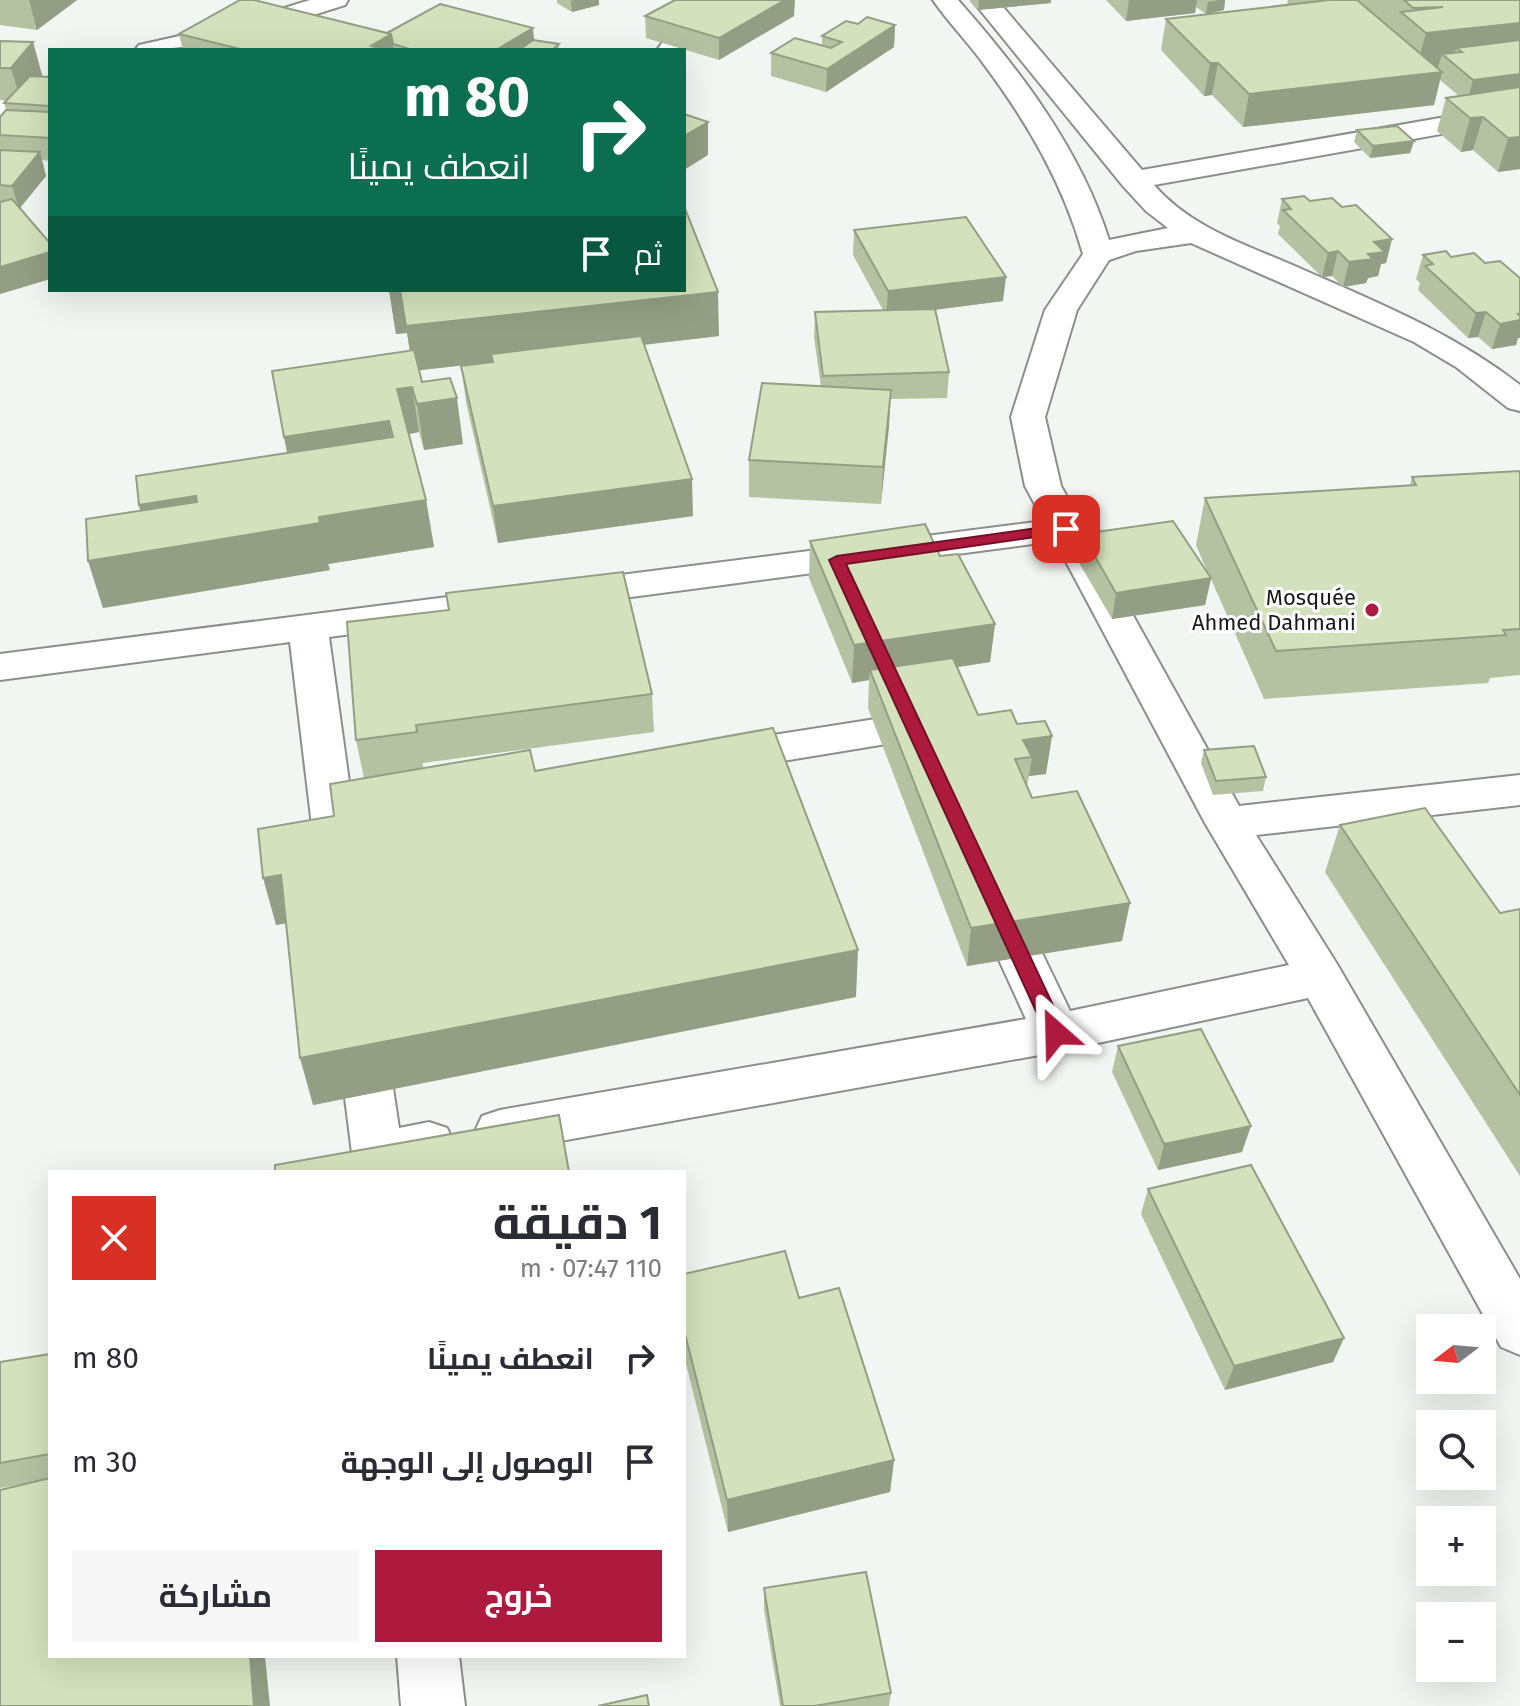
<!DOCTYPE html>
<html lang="ar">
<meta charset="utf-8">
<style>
:root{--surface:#fff;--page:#f7f7f7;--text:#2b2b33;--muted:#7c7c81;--accent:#ae1a3e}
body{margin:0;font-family:"Fira Sans",Cairo,sans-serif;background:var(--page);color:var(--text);direction:rtl;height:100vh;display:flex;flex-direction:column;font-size:30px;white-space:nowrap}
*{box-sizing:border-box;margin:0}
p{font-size:26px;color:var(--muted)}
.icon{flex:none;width:44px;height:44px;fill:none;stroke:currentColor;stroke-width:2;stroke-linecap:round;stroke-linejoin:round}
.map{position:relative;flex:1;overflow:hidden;direction:ltr}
.panel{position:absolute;left:48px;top:1170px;width:638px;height:488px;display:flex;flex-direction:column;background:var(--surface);border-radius:0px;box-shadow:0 8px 32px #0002;direction:rtl}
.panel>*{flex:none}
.hud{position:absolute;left:48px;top:48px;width:638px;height:244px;border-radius:0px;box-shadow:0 8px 32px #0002;direction:rtl;background:#0b6e4f;color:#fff;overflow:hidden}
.needle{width:52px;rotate:254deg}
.buttons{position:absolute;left:1416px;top:1314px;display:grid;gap:16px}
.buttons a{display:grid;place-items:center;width:80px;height:80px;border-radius:0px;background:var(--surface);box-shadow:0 8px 32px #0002;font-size:40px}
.pin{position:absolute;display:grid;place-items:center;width:68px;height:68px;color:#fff;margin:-34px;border-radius:16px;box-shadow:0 4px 12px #0006}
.me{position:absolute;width:88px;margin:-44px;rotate:335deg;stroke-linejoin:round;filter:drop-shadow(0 0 6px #0008)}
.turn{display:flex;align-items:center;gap:28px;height:168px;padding:0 24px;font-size:36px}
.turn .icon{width:104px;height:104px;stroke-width:2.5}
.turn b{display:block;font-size:56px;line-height:68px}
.then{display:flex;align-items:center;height:76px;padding:0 24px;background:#0003;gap:16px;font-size:30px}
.round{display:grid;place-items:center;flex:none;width:84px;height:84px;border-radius:0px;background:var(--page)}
.summary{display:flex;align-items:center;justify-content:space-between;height:136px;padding:0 24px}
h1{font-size:48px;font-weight:700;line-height:60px}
.primary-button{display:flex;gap:16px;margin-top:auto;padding:16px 24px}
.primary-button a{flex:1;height:92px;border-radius:0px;background:var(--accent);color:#fff;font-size:32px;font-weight:700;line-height:92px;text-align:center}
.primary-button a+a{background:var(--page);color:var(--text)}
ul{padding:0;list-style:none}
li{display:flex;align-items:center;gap:24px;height:104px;padding:0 24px}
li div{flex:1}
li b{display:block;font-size:30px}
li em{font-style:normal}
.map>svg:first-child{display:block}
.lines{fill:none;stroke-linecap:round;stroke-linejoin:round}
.minor-casing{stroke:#8b8f8c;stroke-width:4}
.minor{fill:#fff;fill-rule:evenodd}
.wall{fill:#b5c2a2}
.shaded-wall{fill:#949e84}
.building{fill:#d3e1bc;stroke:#949e84;stroke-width:2}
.route{fill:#ae1a3e;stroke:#711128;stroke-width:2}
.poi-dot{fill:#ae1a3e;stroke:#fff;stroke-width:3}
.labels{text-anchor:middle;stroke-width:6;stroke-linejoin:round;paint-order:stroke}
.poi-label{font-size:22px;fill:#171918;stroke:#fff;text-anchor:end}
</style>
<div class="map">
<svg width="1520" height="1706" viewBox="0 0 1520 1706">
<rect width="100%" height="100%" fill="#f1f6f2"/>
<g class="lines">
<defs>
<g id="minor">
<path d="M 310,0 L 348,0 L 345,5 C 272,28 212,50 135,50 L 139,45 L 229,25 Z"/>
<path d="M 693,0 L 717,0 L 683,50 L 657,50 Z"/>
<path d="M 933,0 L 958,0 C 1020,70 1081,150 1109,240 L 1168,228 L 1146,211 L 1123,186 L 972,0 L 997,0 L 1142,170 L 1520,104 L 1520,120 L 1154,185 C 1191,228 1247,245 1297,267 C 1376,302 1452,332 1520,385 L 1520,411 L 1508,408 L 1456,367 L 1414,342 L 1191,243 L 1136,251 L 1109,260 L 1077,310 L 1045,417 L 1061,486 L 1239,806 L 1520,775 L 1520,805 L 1256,835 L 1337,964 L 1520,1279 L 1520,1355 L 1501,1347 L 1308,998 L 1056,1052 L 500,1152 L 482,1146 L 475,1131 L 482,1116 L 500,1110 L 1026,1019 L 973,903 L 980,891 L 996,886 L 1012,891 L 1070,1011 L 1289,965 L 1205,823 L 1055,541 L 329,637 L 362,876 L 356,887 L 340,892 L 324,887 L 318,876 L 290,642 L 0,680 L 0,654 L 1044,521 L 1025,486 L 1011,417 L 1045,310 L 1083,254 C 1063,183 1027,122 983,63 C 967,41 948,22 933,0 Z"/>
<path d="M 0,99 L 50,101 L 50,117 L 0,115 Z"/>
<path d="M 914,713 L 929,717 L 935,727 L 929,737 L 722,771 L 707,767 L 701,757 L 707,747 L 722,743 Z"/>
<path d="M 361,1016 L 378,1022 L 385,1035 L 399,1128 L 429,1122 L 447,1128 L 454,1143 L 447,1158 L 388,1172 L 359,1168 L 352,1153 L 337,1035 L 344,1022 Z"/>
<path d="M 397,1656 L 459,1656 L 465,1706 L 401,1706 Z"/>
</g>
</defs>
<use href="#minor" class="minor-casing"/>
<use href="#minor" class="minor"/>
</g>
<g class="wall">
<path d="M 0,0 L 77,0 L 37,30 L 0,25 Z"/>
<path d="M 557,0 L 599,0 L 599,5 L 572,12 L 557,3 Z"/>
<path d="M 970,0 L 1051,0 L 1051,3 L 978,10 Z"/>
<path d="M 1106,0 L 1225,0 L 1224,10 L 1206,14 L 1196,7 L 1195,13 L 1126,21 Z"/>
<path d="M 1288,0 L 1520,0 L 1520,169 L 1498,172 L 1473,150 L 1461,152 L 1437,131 L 1446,98 L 1459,96 L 1440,80 L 1434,105 L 1243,127 L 1212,95 L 1204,96 L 1161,50 L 1166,19 L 1289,5 L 1287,3 Z"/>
<path d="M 645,16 L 794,16 L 719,60 L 646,38 Z"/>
<path d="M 858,24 L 895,25 L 894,47 L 826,92 L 771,76 L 771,53 L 822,45 L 822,36 Z"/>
<path d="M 387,33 L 534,40 L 559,44 L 559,50 L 183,50 L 179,34 Z"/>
<path d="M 0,41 L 33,42 L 42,75 L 40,76 L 50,77 L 50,161 L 42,160 L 46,176 L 20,208 L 50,279 L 0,294 L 0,117 L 6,110 L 4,103 L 7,101 L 0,100 Z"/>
<path d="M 1357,130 L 1414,141 L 1410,153 L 1370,158 L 1354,142 Z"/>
<path d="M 1282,199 L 1310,201 L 1392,239 L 1386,263 L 1381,264 L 1378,276 L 1368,278 L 1366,283 L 1343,287 L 1332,276 L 1322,277 L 1278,234 L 1280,226 L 1277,223 Z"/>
<path d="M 854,230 L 1003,301 L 935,310 L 949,372 L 947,398 L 890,399 L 881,504 L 749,497 L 749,460 L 821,387 L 814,337 L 815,312 L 883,310 L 853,255 Z"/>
<path d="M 1423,255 L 1451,257 L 1485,263 L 1520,278 L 1520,338 L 1518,338 L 1516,345 L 1492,349 L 1478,337 L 1468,338 L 1418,290 L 1420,283 L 1416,279 Z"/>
<path d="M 389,290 L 719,336 L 644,345 L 693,516 L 498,543 L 466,402 L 461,366 L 468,365 L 419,370 L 422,382 L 463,444 L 424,450 L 419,432 L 409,434 L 426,500 L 434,547 L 328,564 L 330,570 L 103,608 L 88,561 L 140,511 L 139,505 L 287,453 L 284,437 L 410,351 L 407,333 L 396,334 Z"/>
<path d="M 1520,471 L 1520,675 L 1490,678 L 1488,683 L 1264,699 L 1211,579 L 1205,605 L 1112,619 L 1078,561 L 1082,534 L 1209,576 L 1196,545 L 1205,498 L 1410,485 L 1412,477 Z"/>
<path d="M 810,541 L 940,556 L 995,624 L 990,662 L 957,667 L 978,715 L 1017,724 L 1046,774 L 1029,776 L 1027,787 L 1032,798 L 1122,941 L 967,966 L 868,708 L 869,680 L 852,683 L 809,578 Z"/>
<path d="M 347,622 L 652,694 L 654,732 L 423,763 L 423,768 L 535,771 L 856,997 L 313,1105 L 286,923 L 276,925 L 334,816 L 364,778 L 356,740 Z"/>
<path d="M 1204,750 L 1266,777 L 1263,791 L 1213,795 L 1201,763 Z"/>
<path d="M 1340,825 L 1500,913 L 1520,909 L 1520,1176 L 1325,872 Z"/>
<path d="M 1118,1046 L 1242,1152 L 1158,1170 L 1112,1072 Z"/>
<path d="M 1148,1189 L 1344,1338 L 1333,1362 L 1225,1390 L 1141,1214 Z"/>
<path d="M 684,1274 L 799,1298 L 894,1460 L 890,1492 L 728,1532 L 684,1356 Z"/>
<path d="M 50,1354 L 50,1656 L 25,1484 L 0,1488 L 0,1362 Z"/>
<path d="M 764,1588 L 891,1693 L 889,1706 L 780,1706 L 764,1610 Z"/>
</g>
<g class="shaded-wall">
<path d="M 29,0 L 77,0 L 37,30 Z"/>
<path d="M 574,0 L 599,0 L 599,5 L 572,12 L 571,1 Z"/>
<path d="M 785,0 L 795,0 L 794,16 L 719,60 L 719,38 Z"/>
<path d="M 979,0 L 1051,0 L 1051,3 L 978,10 Z"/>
<path d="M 1129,0 L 1197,0 L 1195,13 L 1126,21 Z"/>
<path d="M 1219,0 L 1225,0 L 1224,10 L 1206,14 L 1208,2 Z"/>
<path d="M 1520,23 L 1520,62 L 1462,52 L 1456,48 L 1452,63 L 1442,54 L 1437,71 L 1415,73 L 1426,33 Z"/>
<path d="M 895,25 L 894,47 L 826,92 L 827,69 Z"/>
<path d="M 533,28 L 535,50 L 496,50 Z"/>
<path d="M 391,34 L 394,50 L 371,50 L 371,46 Z"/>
<path d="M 33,42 L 42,75 L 21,101 L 11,68 Z"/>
<path d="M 1210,63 L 1218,63 L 1212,95 L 1204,96 Z"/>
<path d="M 1442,72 L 1434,105 L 1243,127 L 1249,94 Z"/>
<path d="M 1520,74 L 1520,96 L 1467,102 L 1473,80 Z"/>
<path d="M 1483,117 L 1473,150 L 1461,152 L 1470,118 Z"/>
<path d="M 708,122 L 708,155 L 684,170 L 684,136 Z"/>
<path d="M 1520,137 L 1520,169 L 1498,172 L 1508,138 Z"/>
<path d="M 1414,141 L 1410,153 L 1370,158 L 1373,146 Z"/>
<path d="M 40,152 L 46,176 L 19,209 L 12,186 Z"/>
<path d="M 1392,239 L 1386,263 L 1381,264 L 1378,276 L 1368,278 L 1366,283 L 1343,287 L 1349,262 L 1374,242 Z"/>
<path d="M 1338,251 L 1332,276 L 1322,277 L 1328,253 Z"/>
<path d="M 50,252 L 50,279 L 0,294 L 0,267 Z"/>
<path d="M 1006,277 L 1003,301 L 886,316 L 888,291 Z"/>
<path d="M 389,290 L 400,290 L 407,333 L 396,334 Z"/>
<path d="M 718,292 L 719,336 L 493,362 L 491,354 L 492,362 L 413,371 L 406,326 Z"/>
<path d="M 1520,311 L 1520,338 L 1518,338 L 1516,345 L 1492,349 L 1500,324 Z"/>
<path d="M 1486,312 L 1478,337 L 1468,338 L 1476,313 Z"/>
<path d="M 412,387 L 419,432 L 404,435 L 397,389 Z"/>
<path d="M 891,390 L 889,427 L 881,504 L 883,467 Z"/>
<path d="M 457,398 L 463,444 L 424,450 L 417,404 Z"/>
<path d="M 389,421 L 396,467 L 294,483 L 284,437 Z"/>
<path d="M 692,479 L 693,516 L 498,543 L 493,506 Z"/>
<path d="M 196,496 L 319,517 L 426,500 L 434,547 L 328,564 L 330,570 L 103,608 L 88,561 L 152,551 L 139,505 Z"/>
<path d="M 1211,578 L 1205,605 L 1112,619 L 1116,593 Z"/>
<path d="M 995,624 L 990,662 L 874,680 L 870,670 L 869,680 L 852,683 L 854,645 Z"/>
<path d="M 1052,736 L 1046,774 L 1029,776 L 1032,757 L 1023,740 Z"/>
<path d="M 281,875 L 294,922 L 276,925 L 263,878 Z"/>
<path d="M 1130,903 L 1122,941 L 967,966 L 971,928 Z"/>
<path d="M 858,950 L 856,997 L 313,1105 L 300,1058 Z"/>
<path d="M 1251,1126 L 1242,1152 L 1158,1170 L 1164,1144 Z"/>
<path d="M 1344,1338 L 1333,1362 L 1225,1390 L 1234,1366 Z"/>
<path d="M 894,1460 L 890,1492 L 728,1532 L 727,1500 Z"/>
<path d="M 250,1656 L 265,1656 L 270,1706 L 254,1706 Z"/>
</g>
<g class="building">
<path d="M 240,0 L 254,0 L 391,34 L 371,46 L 386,50 L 244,50 L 179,34 Z"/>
<path d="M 675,0 L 785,0 L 719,38 L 645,16 Z"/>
<path d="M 1329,0 L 1357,0 L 1442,72 L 1249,94 L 1218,63 L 1210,63 L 1166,19 Z"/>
<path d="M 1404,0 L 1520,0 L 1520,23 L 1426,33 L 1401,12 L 1443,7 L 1413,8 Z"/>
<path d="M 440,4 L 533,28 L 496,50 L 413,50 L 393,44 L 391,34 L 387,33 Z"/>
<path d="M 867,17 L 895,25 L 827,69 L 771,53 L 795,38 L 831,48 L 842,42 L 822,36 L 846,21 L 858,24 Z"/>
<path d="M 533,40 L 559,44 L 552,50 L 519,50 Z"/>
<path d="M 1520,40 L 1520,74 L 1473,80 L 1442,54 L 1462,52 L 1456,48 Z"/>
<path d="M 0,41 L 33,42 L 11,68 L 0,68 Z"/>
<path d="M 30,76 L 50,77 L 50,106 L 4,103 Z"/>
<path d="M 1520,87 L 1520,137 L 1508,138 L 1483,117 L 1470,118 L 1446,98 Z"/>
<path d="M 6,110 L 50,112 L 50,138 L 0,135 L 0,117 Z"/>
<path d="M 684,114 L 708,122 L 684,136 Z"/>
<path d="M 1397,126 L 1414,141 L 1373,146 L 1357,130 Z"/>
<path d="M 0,150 L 40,152 L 12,186 L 0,185 Z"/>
<path d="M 1304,196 L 1310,201 L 1332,198 L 1342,207 L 1356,205 L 1392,239 L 1374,242 L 1385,252 L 1368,254 L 1373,259 L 1349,262 L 1338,251 L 1328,253 L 1283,210 L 1291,209 L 1282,199 Z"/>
<path d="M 12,199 L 50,243 L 50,252 L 0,267 L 0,202 Z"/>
<path d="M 684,206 L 718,292 L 406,326 L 400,290 L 684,290 Z"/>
<path d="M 966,217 L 1006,277 L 888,291 L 854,230 Z"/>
<path d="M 1446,251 L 1451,257 L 1474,253 L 1485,263 L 1500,261 L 1520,278 L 1520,314 L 1518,314 L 1520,316 L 1520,320 L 1500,324 L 1486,312 L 1476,313 L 1425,266 L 1433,264 L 1423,255 Z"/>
<path d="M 935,309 L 949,372 L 823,376 L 815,312 Z"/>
<path d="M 641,336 L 692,479 L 493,506 L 461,366 L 493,362 L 491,354 Z"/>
<path d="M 414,350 L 422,382 L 450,378 L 457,398 L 417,404 L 412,387 L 397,389 L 426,500 L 319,517 L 320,523 L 88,561 L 86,519 L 197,502 L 196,496 L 139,505 L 136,476 L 393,437 L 389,421 L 284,437 L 272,371 Z"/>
<path d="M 762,383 L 891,390 L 883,467 L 749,460 Z"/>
<path d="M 1520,471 L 1520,629 L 1503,630 L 1506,635 L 1276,651 L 1205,498 L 1416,485 L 1412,477 Z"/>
<path d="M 1173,521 L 1211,578 L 1116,593 L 1082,534 Z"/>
<path d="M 925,524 L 940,556 L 958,554 L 995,624 L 854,645 L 810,541 Z"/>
<path d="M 623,572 L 652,694 L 416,725 L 417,732 L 356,740 L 347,622 L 449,610 L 446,593 Z"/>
<path d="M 953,658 L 978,715 L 1011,710 L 1017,724 L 1045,721 L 1052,736 L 1023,740 L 1032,757 L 1015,759 L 1032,798 L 1077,791 L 1130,903 L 971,928 L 870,670 Z"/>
<path d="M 773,728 L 858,950 L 300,1058 L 281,875 L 263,878 L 258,829 L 334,816 L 330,784 L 530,750 L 535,771 Z"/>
<path d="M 1254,746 L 1266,777 L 1216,781 L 1204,750 Z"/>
<path d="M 1425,808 L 1500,913 L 1520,909 L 1520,1095 L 1340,825 Z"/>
<path d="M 1201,1029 L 1251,1126 L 1164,1144 L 1118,1046 Z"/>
<path d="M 559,1115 L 569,1172 L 275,1172 L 275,1165 Z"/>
<path d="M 1251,1165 L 1344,1338 L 1234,1366 L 1148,1189 Z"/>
<path d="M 785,1251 L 799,1298 L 839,1288 L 894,1460 L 727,1500 L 684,1330 L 684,1274 Z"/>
<path d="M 50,1354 L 50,1454 L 0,1463 L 0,1362 Z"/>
<path d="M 50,1478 L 50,1656 L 250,1656 L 254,1706 L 0,1706 L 0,1490 Z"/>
<path d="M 866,1572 L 891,1693 L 814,1706 L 783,1706 L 764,1588 Z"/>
<path d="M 647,1695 L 649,1706 L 598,1706 Z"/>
</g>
<path class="route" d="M 1066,524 L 1071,526 L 1071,532 L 846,564 L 1066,1033 L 1056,1041 L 1046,1033 L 829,560 L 837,556 Z"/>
<circle class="poi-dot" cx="1372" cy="610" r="8"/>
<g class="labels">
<g class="poi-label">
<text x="1356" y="605">Mosquée<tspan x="1356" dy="25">Ahmed Dahmani</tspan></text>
</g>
</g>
</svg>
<div class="buttons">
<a><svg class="needle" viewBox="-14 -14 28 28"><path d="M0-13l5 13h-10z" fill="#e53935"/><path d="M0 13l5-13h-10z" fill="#7c7c81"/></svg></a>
<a><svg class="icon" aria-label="search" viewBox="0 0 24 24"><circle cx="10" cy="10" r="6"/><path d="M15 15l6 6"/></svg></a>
<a>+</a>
<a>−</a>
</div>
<div class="pin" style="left:1066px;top:529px;background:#d93025"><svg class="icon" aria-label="arrive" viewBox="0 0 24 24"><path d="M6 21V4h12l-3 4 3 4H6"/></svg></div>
<svg class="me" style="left:1056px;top:1033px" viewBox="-20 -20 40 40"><path d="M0-17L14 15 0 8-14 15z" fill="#ae1a3e" stroke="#fff" stroke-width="4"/></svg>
<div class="hud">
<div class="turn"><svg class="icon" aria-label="right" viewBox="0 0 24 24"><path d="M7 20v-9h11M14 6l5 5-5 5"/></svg><div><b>80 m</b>انعطف يمينًا</div></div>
<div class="then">ثم<svg class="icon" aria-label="arrive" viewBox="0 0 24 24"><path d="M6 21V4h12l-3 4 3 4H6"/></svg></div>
</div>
<section class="panel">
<div class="summary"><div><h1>1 دقيقة</h1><p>110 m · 07:47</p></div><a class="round" style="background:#d93025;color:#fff"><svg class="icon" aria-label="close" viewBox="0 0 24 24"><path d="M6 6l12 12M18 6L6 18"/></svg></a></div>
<ul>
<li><svg class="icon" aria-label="right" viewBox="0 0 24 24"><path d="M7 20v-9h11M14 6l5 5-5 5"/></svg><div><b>انعطف يمينًا</b></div><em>80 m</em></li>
<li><svg class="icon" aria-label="arrive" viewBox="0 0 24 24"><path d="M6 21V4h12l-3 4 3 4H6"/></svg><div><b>الوصول إلى الوجهة</b></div><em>30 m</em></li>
</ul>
<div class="primary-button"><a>خروج</a><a>مشاركة</a></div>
</section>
</div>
